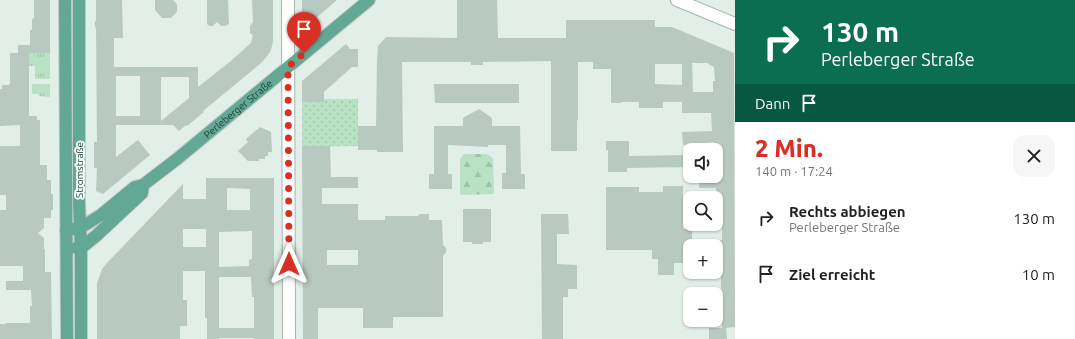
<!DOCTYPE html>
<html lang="de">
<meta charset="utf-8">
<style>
:root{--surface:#fff;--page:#f6f6f6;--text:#202124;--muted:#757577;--accent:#d93025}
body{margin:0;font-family:Ubuntu,sans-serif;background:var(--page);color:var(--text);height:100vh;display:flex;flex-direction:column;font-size:15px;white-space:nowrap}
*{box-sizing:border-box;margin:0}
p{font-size:13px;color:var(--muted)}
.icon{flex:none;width:22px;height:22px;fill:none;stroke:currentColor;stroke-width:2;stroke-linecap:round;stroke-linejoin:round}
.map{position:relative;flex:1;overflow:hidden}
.panel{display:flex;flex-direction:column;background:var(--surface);width:340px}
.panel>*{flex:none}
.top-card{background:#0b6e4f;color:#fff;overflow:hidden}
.tools{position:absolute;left:683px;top:143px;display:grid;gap:8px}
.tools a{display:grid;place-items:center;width:40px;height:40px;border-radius:8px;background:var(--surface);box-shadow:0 1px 3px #0004;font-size:20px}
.pin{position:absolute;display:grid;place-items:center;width:34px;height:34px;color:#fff;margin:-41px -17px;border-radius:50% 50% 50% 0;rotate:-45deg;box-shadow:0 0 4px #0007}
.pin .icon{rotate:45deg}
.me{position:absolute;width:44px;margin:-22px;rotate:0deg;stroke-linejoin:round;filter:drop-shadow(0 0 3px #0008)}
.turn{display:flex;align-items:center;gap:14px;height:84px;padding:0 20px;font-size:18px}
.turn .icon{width:52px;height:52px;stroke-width:2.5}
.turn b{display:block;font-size:28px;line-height:34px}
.then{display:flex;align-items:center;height:38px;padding:0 20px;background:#0003;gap:8px;font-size:15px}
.round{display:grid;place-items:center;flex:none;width:42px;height:42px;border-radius:12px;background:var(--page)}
.headline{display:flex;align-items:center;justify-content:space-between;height:68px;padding:0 20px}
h1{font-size:24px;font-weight:800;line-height:30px;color:var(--accent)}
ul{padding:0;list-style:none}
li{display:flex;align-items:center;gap:12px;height:56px;padding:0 20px}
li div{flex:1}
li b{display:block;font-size:15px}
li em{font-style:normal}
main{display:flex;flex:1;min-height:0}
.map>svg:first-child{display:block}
.grass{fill:url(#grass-tufts)}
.forest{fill:url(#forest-firs)}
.park{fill:url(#park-dots)}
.building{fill:#b7c9c1;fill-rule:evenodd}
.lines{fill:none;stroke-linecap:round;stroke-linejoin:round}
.minor-casing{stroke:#a4b7af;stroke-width:14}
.major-casing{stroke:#c1cac7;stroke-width:14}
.minor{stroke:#fff;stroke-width:12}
.major{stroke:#63a795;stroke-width:12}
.route{stroke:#d93025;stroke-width:7;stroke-dasharray:0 12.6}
.labels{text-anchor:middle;stroke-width:4;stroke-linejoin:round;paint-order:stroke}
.street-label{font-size:10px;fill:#204137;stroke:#f3faf6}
</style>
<main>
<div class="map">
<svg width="735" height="339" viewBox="0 0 735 339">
<defs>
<pattern id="grass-tufts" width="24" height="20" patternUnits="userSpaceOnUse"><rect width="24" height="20" fill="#b9e1c3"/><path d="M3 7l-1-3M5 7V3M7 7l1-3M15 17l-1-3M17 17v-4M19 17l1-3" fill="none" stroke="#9fc2a8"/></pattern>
<pattern id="forest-firs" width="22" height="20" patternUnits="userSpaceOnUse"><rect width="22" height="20" fill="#b9e1c3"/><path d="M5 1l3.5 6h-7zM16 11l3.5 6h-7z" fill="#9fc2a8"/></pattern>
<pattern id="park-dots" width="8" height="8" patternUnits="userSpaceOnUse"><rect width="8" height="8" fill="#b9e1c3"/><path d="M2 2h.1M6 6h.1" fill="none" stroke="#9fc2a8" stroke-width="1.8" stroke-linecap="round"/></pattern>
</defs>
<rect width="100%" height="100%" fill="#e2eee8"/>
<g class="grass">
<path d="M 29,53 L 50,53 L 50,79 L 35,79 L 35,66 L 29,66 Z"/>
<path d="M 32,84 L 50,84 L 50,97 L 39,96 L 39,94 L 32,94 Z"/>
</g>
<path class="forest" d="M 466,154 L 487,154 L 493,158 L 494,193 L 493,194 L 462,195 L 460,194 L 460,159 L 463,155 Z"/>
<path class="park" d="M 324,99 L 358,99 L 358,146 L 302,147 L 302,102 L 324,102 Z"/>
<g class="building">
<path d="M 34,0 L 50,0 L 50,53 L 29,53 L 29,116 L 37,116 L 37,120 L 40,120 L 40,165 L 47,165 L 47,180 L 51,180 L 51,194 L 53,194 L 53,210 L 51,210 L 51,218 L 44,218 L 44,228 L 38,233 L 44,238 L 44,249 L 45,249 L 45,272 L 51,272 L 52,339 L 0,339 L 0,324 L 6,324 L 6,323 L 30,323 L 30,306 L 32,306 L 31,290 L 6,290 L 6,281 L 23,281 L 23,266 L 0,266 L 0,210 L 6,210 L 6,195 L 0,195 L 0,146 L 20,146 L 20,125 L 0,126 L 0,89 L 2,89 L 2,85 L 9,85 L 9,84 L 10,84 L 10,53 L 18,53 L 18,45 L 30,45 L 30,30 L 32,30 L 32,19 L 34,18 Z"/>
<path d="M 96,0 L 122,0 L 123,38 L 114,38 L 114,67 L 198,67 L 198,87 L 232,60 L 251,43 L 253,35 L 250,33 L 250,26 L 253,22 L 252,0 L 273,0 L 273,41 L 271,50 L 268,55 L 260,64 L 203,111 L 204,112 L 187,126 L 186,125 L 179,131 L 173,125 L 116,125 L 116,157 L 138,140 L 150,155 L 103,194 L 96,191 L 97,168 L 94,168 L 94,142 L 97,142 L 96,28 L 95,27 L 95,21 L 96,21 ZM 116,76 L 140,76 L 140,116 L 116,116 ZM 161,77 L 189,77 L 189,98 L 161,121 Z"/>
<path d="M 155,0 L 173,0 L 177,4 L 177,12 L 171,18 L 162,18 L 155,10 Z"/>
<path d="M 207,0 L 228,0 L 229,24 L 225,26 L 221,26 L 217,22 L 213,26 L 209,26 L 207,24 Z"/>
<path d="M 302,0 L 337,0 L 308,25 L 302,22 Z"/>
<path d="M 457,0 L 497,0 L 498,38 L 566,38 L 566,20 L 655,20 L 655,27 L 672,27 L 734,53 L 735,327 L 726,328 L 727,339 L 709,339 L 709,328 L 722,328 L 720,240 L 722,240 L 722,224 L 716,223 L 716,188 L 699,188 L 699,176 L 716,176 L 716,150 L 714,150 L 714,142 L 683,145 L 682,132 L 712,131 L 711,113 L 682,113 L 682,102 L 663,102 L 663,108 L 639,108 L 639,102 L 621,102 L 621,103 L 611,103 L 611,69 L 593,69 L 593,62 L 578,62 L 578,120 L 577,121 L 577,151 L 551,151 L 551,61 L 483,62 L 483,65 L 471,65 L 471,62 L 402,62 L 403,152 L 377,152 L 377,150 L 358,150 L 358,126 L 376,126 L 377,61 L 378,46 L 386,37 L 457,38 ZM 692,63 L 707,63 L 714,67 L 715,81 L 713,81 L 713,92 L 693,92 ZM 655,64 L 682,64 L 682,85 L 655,84 Z"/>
<path d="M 346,44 L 350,49 L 358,49 L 358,67 L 352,67 L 324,92 L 324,102 L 302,102 L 302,81 Z"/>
<path d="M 434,84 L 519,84 L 519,103 L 435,103 Z"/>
<path d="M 479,109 L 492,118 L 492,126 L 520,126 L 521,174 L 525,174 L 525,189 L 502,189 L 502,173 L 506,173 L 506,145 L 488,145 L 488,147 L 448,145 L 448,174 L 452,174 L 452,189 L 429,189 L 429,174 L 434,174 L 434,126 L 463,126 L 463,118 Z"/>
<path d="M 260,127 L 271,132 L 272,152 L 268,152 L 268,156 L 265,156 L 265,159 L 259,159 L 259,161 L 248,161 L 238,151 L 248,142 L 246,139 Z"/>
<path d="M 606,141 L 629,141 L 629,156 L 690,155 L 690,167 L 627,168 L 627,172 L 608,172 L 608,150 L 606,150 Z"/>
<path d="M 302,146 L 330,146 L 331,177 L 358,177 L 358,188 L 322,188 L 322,204 L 358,204 L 358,220 L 385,220 L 385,216 L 418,216 L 420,214 L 429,214 L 429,220 L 442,220 L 443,245 L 446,248 L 446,252 L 443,256 L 443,317 L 393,317 L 393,328 L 363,328 L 363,308 L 318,308 L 318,339 L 303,339 ZM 327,250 L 358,250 L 358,265 L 327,265 Z"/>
<path d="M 206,178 L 274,178 L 274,339 L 254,339 L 254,338 L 219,338 L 219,339 L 207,339 L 207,318 L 205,318 L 205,271 L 183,271 L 183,300 L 187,300 L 187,326 L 180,326 L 180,339 L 97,339 L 97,283 L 102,269 L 106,264 L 183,184 L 183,199 L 206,199 ZM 227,188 L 250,189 L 250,210 L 227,210 ZM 183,229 L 206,229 L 206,247 L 183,247 ZM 252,231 L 252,259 L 249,260 L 249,266 L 219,267 L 219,232 ZM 219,277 L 251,277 L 252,297 L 254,297 L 254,328 L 219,328 Z"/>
<path d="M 663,186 L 683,186 L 683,229 L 692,229 L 692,246 L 690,246 L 690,263 L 674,263 L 674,275 L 658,275 L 658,259 L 652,259 L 652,250 L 606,250 L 606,187 L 639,187 L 639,192 L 663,192 Z"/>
<path d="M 463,209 L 491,209 L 491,242 L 483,242 L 483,244 L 472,244 L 472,242 L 463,242 Z"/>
<path d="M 541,214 L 568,214 L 569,234 L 557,234 L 557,264 L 577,265 L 577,289 L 568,289 L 568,297 L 563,297 L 563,339 L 542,339 Z"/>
</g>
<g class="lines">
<defs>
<g id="minor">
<path d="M 288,0 L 289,339"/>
<path d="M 677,0 L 735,24"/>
</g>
<g id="major">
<path d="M 65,0 L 67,339"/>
<path d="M 79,0 L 79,203 L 81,248 L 81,339"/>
<path id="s1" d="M 66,230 L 80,228 L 101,215 L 135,187 L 143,185 L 177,159 L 369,0"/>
<path d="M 76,248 L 81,248 L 97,235 L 142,193 L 143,185"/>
</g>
</defs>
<use href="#minor" class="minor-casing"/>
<use href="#major" class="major-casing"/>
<use href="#minor" class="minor"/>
<use href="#major" class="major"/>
</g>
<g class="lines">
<path class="route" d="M 289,264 L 288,67 L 304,53"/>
</g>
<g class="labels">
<g class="street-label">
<text dy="4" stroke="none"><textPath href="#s1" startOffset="213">Perleberger Straße</textPath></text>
<text transform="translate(79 170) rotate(-90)" y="4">Stromstraße</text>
</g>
</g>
</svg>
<div class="tools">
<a><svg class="icon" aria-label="sound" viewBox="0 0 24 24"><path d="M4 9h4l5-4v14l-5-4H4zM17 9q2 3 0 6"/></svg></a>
<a><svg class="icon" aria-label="search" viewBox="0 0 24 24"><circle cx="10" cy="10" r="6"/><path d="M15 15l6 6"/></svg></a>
<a>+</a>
<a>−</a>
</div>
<div class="pin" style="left:304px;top:53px;background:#d93025"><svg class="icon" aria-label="arrive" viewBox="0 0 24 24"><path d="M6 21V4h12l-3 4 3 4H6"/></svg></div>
<svg class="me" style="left:289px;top:264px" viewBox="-20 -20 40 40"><path d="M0-17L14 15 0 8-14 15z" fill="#d93025" stroke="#fff" stroke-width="4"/></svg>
</div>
<section class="panel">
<div class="top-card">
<div class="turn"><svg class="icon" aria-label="right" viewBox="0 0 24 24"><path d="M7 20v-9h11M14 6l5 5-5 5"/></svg><div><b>130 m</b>Perleberger Straße</div></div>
<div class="then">Dann<svg class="icon" aria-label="arrive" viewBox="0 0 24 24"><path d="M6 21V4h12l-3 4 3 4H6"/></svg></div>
</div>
<div class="headline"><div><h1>2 Min.</h1><p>140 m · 17:24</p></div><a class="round"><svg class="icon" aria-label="close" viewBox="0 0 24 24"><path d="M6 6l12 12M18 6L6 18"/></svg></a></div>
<ul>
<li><svg class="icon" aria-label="right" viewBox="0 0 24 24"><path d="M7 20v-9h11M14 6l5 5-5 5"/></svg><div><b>Rechts abbiegen</b><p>Perleberger Straße</p></div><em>130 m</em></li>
<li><svg class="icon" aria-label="arrive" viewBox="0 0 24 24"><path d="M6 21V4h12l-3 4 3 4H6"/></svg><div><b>Ziel erreicht</b></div><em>10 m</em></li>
</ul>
</section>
</main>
